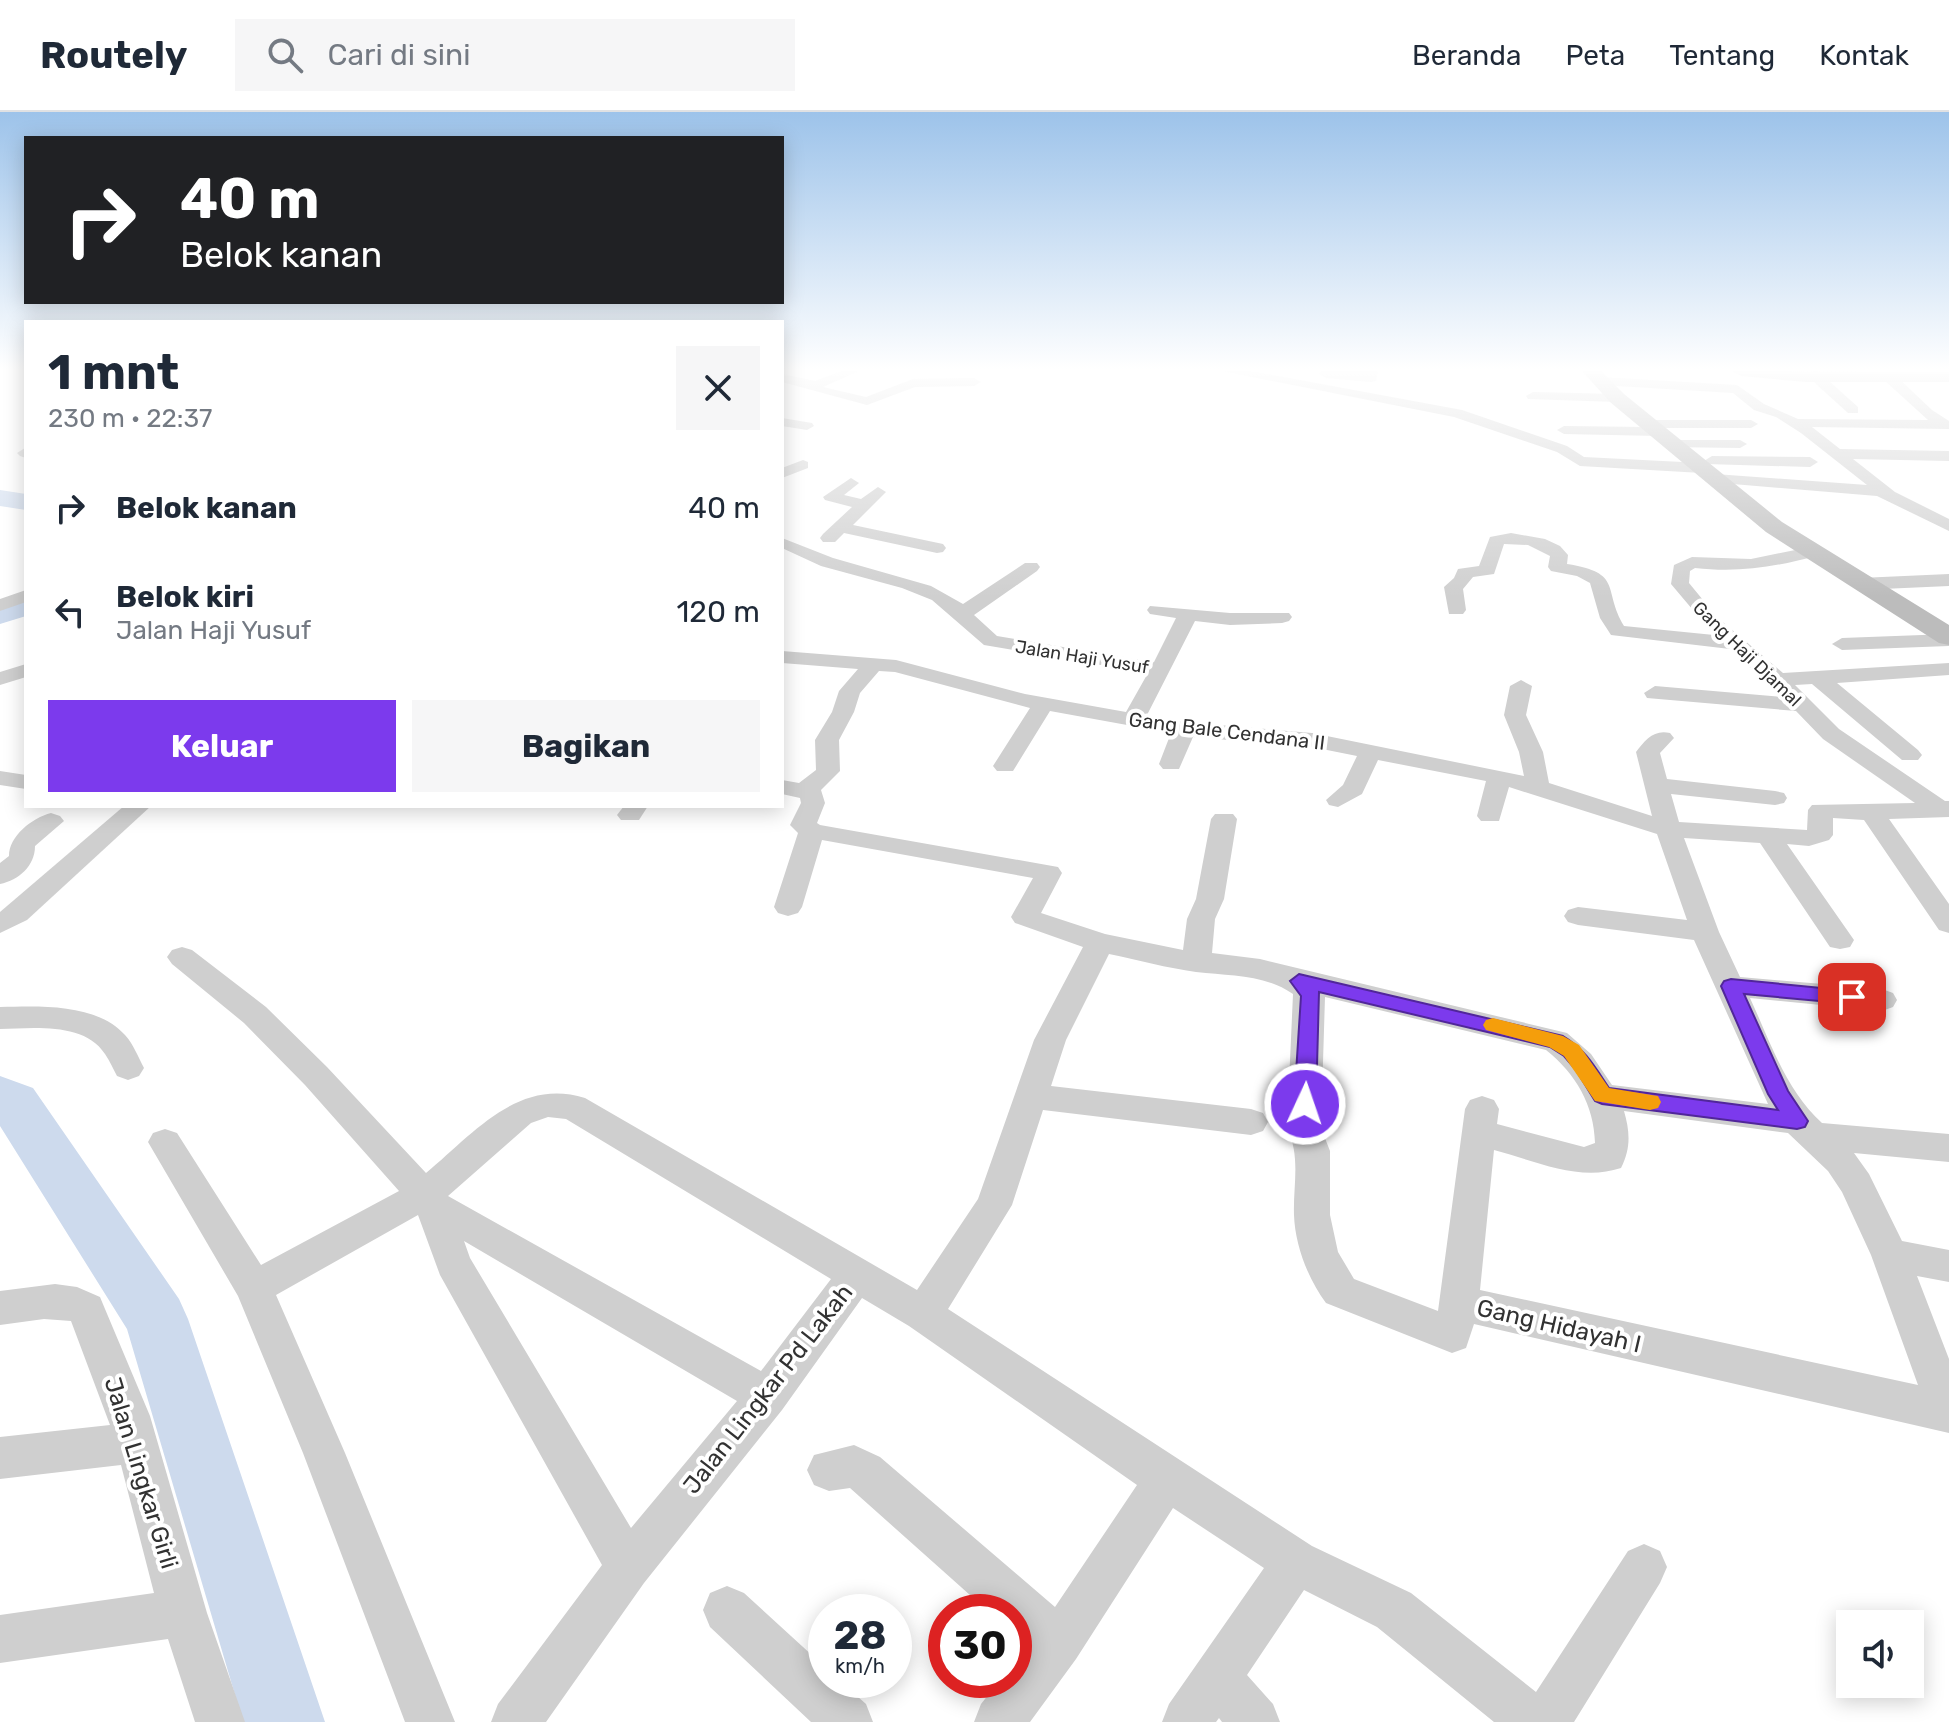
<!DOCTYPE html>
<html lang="id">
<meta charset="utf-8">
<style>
:root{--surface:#fff;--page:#f6f6f7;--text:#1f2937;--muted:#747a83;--line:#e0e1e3;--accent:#7c3aed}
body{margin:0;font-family:Rubik,sans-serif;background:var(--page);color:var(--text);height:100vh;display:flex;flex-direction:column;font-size:30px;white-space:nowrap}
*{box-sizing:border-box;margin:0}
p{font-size:26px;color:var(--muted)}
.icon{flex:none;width:44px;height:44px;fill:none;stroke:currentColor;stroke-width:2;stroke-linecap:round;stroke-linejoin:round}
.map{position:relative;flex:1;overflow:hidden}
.sheet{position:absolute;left:24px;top:208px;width:760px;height:488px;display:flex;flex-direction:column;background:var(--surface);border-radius:0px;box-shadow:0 4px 20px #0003}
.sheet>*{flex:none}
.banner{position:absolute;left:24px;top:24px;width:760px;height:168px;border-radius:0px;box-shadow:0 4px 20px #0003;background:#202124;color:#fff;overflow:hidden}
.buttons{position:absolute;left:1836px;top:1498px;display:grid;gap:16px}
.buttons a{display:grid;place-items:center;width:88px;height:88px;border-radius:0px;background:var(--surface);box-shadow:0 4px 20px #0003;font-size:40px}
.speed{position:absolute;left:808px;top:1482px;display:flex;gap:16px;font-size:40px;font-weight:700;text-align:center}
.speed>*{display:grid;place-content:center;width:104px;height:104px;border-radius:50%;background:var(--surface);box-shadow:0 4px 20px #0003;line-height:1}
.speed small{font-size:20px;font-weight:400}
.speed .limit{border:12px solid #d22;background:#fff;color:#111}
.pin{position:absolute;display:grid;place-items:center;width:68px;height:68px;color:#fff;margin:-34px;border-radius:16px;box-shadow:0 4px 12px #0006}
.me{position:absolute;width:88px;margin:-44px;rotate:3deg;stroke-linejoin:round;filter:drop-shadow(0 0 6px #0008)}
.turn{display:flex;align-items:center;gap:28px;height:168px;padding:0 24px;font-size:36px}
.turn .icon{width:104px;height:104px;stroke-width:2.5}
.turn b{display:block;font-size:56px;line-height:68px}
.round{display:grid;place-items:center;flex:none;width:84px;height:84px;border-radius:0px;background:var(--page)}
.summary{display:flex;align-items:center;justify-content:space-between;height:136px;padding:0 24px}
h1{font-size:48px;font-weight:700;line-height:60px}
.cta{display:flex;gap:16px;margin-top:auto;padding:16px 24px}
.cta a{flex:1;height:92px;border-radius:0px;background:var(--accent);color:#fff;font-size:32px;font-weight:700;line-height:92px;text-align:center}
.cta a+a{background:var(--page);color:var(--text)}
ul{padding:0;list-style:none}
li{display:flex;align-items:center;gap:24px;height:104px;padding:0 24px}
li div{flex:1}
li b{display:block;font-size:30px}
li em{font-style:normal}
header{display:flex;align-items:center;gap:48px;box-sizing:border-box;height:112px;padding:0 40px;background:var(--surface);border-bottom:2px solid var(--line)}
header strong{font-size:38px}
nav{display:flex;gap:44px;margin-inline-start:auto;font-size:28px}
.search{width:560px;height:72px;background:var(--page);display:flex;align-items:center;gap:20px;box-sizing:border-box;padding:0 28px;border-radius:0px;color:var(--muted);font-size:30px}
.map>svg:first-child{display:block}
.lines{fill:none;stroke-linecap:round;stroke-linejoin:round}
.river{fill:#cddaed;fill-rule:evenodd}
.street{fill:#cfcfcf;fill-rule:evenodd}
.secondary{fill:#bcbcbc;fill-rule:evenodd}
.route{fill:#7c3aed;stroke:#51269a;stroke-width:2}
.slow{fill:#f59e0b}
.labels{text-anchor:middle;stroke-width:8;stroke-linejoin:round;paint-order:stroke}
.far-street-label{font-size:18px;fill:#323232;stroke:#fff}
.street-label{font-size:20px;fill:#323232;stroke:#fff}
.near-street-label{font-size:24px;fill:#323232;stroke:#fff}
</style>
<header>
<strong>Routely</strong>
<div class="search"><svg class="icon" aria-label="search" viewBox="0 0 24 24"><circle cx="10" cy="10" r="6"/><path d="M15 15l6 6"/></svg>Cari di sini</div>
<nav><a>Beranda</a><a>Peta</a><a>Tentang</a><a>Kontak</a></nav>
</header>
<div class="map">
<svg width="1949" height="1610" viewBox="0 0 1949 1610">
<rect width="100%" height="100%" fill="#fff"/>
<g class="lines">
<g class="river">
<path d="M 0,378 L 26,382 L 26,398 L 0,394 Z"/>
<path d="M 26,483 L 26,504 L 0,512 L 0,491 Z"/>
<path d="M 0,964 L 33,976 L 179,1187 L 188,1207 L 325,1610 L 243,1610 L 127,1217 L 0,1014 Z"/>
</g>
<g class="street">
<path d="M 841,259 L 859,259 L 823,275 L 866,285 L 913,267 L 974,266 L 981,270 L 974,274 L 915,275 L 867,293 L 782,270 L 782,262 L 815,269 Z"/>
<path d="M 1222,259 L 1251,259 L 1462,298 L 1567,334 L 1584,345 L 1702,351 L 1710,356 L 1702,361 L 1580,354 L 1557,340 L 1454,305 Z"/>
<path d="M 1321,259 L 1378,259 L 1376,269 L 1371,270 L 1326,266 L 1319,262 Z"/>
<path d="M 1813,259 L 1832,262 L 1834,265 L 1829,269 L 1858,295 L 1858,301 L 1848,301 L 1816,272 L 1814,269 L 1818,265 Z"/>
<path d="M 1884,262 L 1894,262 L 1932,298 L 1949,309 L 1949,317 L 1812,315 L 1840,337 L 1949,339 L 1949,349 L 1853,347 L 1895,380 L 1949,407 L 1949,419 L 1877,384 L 1709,370 L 1707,367 L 1715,362 L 1867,373 L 1801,321 L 1776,305 L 1754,298 L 1733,281 L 1600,273 L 1593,269 L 1600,265 L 1737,273 L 1764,292 L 1798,307 L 1928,308 L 1884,268 Z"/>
<path d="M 1533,280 L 1617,282 L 1624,286 L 1617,290 L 1528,287 L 1526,284 Z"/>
<path d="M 782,306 L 812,311 L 814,314 L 807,318 L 782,314 Z"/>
<path d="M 1648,308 L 1751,308 L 1758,312 L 1751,316 L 1661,316 L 1665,320 L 1658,324 L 1564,322 L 1557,318 L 1564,314 L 1644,315 L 1641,312 Z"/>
<path d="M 1673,328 L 1740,328 L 1747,332 L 1740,336 L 1668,335 L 1668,329 Z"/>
<path d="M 25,336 L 26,346 L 20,344 L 17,341 Z"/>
<path d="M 1712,344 L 1810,345 L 1818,350 L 1810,355 L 1707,352 L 1704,349 Z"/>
<path d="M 803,348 L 808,350 L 808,356 L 782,366 L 782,356 Z"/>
<path d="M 851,366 L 859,371 L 844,383 L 861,387 L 878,375 L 886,380 L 853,413 L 943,432 L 946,436 L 943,440 L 937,441 L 844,421 L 835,430 L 823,430 L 820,426 L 823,422 L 852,395 L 825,388 L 823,385 Z"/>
<path d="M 1511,421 L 1545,427 L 1560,434 L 1568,443 L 1567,452 C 1624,461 1602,477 1624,514 L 1714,523 L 1671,472 L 1674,453 L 1692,445 L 1751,447 L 1810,435 L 1816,436 L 1819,440 L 1816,444 C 1775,455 1738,461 1695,456 L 1690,459 L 1689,471 L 1717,505 L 1783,561 L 1949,551 L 1949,563 L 1837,571 L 1918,638 L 1922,643 L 1918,648 L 1902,648 L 1812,572 L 1795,573 L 1839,617 L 1945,689 L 1949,689 L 1949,705 L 1889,707 L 1949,792 L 1949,821 L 1939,818 L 1864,708 L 1833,706 L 1833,723 L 1829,728 L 1809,734 L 1787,732 L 1854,828 L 1850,835 L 1840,837 L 1830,835 L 1760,731 L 1684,726 L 1719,820 L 1740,865 L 1882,877 L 1893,881 L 1897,888 L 1893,895 L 1882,899 L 1750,886 C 1770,929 1786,979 1822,1011 L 1949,1022 L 1949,1050 L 1854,1041 L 1869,1062 L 1902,1129 L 1949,1138 L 1949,1170 L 1917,1164 L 1949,1247 L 1949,1321 L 1474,1212 L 1466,1236 L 1452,1241 L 1326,1191 C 1308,1167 1295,1133 1294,1103 C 1293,1072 1301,1045 1287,1016 L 1293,882 C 1264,862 1230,864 1196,860 C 1167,856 1138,848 1109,842 L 1066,928 L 1051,974 L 1251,997 L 1263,1001 L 1268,1010 L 1263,1019 L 1251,1023 L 1043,998 L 1012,1093 L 948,1197 L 1312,1434 L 1411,1481 L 1536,1580 L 1628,1439 L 1644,1432 L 1660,1439 L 1667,1455 L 1660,1471 L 1574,1610 L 1494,1610 L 1377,1515 L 1304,1478 L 1247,1563 L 1273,1592 L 1280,1610 L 1222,1610 L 1219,1606 L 1216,1610 L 1162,1610 L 1169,1592 L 1264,1456 L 1173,1396 L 1076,1547 L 1030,1610 L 974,1610 L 981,1592 L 1000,1568 L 1014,1568 L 1014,1550 L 1027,1533 L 1014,1522 L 1014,1500 L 989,1500 L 850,1376 L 829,1379 L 814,1373 L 807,1358 L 814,1343 L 854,1333 L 880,1345 L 1055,1495 L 1137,1373 L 909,1214 L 862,1186 L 782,1298 L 644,1471 L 546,1610 L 491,1610 L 498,1592 L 602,1453 L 440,1163 L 418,1103 L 276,1183 L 345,1341 L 455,1610 L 405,1610 L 303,1341 L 238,1184 L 148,1030 L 153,1021 L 165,1017 L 177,1021 L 261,1153 L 399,1079 L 305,973 L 244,911 L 172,852 L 167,845 L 172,838 L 182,835 L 192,838 L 266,895 L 327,955 L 426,1061 C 473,1022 518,965 585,986 L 917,1178 L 978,1087 L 1034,928 L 1083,835 L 1015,811 L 1011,805 L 1033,766 L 822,728 L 802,795 L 798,801 L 788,804 L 778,801 L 774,795 L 798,721 L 790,713 L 801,691 L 800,686 L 782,682 L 782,668 L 799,671 L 816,658 L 815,628 L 832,600 L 839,579 L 858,557 L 782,551 L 782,539 L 896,548 L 1025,582 L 1126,600 L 1148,561 L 984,533 L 932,488 L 902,476 L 821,454 L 782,436 L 782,426 L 833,446 L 931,474 L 963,492 L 1025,451 L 1037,451 L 1040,455 L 1037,459 L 974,503 L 997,524 L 1154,550 L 1176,506 L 1150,502 L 1147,498 L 1150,494 L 1230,501 L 1289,501 L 1292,505 L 1289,509 L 1282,511 L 1230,513 L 1195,509 L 1147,603 L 1184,610 L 1312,621 L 1524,664 L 1519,640 L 1504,603 L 1510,574 L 1521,568 L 1532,574 L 1526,603 L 1543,640 L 1549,671 L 1652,704 L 1636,640 C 1645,628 1654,617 1670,621 L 1674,626 L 1660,641 L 1667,667 L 1775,679 L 1784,681 L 1787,686 L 1784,691 L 1775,693 L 1671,682 L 1679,710 L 1807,718 L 1808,698 L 1812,693 L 1915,691 L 1823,627 L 1796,599 L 1647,586 L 1644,581 L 1655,574 L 1782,585 L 1730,537 L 1611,523 L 1600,506 L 1590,471 L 1577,464 L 1551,459 L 1548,455 L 1550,444 L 1528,433 L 1504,432 L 1494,462 L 1473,465 L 1463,477 L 1466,498 L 1463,502 L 1449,502 L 1444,475 L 1454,466 L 1458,457 L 1479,454 L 1490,425 ZM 879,559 L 895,560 L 1030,596 L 993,654 L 997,659 L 1013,659 L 1050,599 L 1171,621 L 1159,652 L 1163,657 L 1179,657 L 1193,625 L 1312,635 L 1357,644 L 1343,673 L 1326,688 L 1329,693 L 1338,695 L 1362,682 L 1378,648 L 1486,669 L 1477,704 L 1481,709 L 1499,709 L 1509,675 L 1657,722 L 1687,808 L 1578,795 L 1568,798 L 1564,804 L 1568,810 L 1578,813 L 1694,828 L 1768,992 L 1612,973 L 1591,942 L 1567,921 L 1260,847 L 1212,841 L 1215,807 L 1224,787 L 1237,707 L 1233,702 L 1215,702 L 1211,707 L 1196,787 L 1187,807 L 1183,838 L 1105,822 L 1041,801 L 1062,761 L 1058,755 L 820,713 L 817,711 L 825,691 L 821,678 L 840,659 L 839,628 L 854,600 L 860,581 ZM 1325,885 L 1546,938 C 1576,962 1594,993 1595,1031 L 1584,1035 L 1497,1012 L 1499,997 L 1494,988 L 1482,984 L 1470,988 L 1465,997 L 1438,1199 L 1354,1167 L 1338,1140 L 1330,1103 L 1330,1039 L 1321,1016 ZM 1624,999 L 1788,1021 L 1828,1059 L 1842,1080 L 1871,1143 L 1918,1273 L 1480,1178 L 1494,1038 C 1536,1049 1579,1070 1621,1056 C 1631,1036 1630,1020 1624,999 ZM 548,1005 L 566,1007 L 831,1167 L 761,1259 L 448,1084 L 531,1011 ZM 464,1129 L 737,1289 L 631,1416 L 470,1146 Z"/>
<path d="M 1949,462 L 1949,474 L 1860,478 L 1851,472 L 1860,466 Z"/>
<path d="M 26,478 L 26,490 L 0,499 L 0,487 Z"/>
<path d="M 1949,522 L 1949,534 L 1842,538 L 1832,532 L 1842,526 Z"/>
<path d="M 26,552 L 26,565 L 0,573 L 0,560 Z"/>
<path d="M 0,659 L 26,663 L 26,677 L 0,673 Z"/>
<path d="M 124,694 L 151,694 L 27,808 L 0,821 L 0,800 Z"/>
<path d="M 624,694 L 648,694 L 639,708 L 621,708 L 617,703 Z"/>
<path d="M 51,701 L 60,704 L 64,709 L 35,734 C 35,754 19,768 0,772 L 0,751 L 9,744 C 9,724 32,706 51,701 Z"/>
<path d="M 0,895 C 40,894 96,891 125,923 C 134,933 138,945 144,956 L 139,964 L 128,968 L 117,964 C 113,957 110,949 105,942 C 85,910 33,916 0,917 Z"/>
<path d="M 55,1172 L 77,1175 L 100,1185 L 105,1197 L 150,1304 L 207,1501 L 245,1610 L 195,1610 L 168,1527 L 0,1551 L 0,1503 L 154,1481 L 121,1353 L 0,1367 L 0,1325 L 110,1313 L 71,1209 L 44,1207 L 0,1213 L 0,1179 Z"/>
<path d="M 727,1474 L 744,1481 L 826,1556 L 826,1568 L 839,1568 L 866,1592 L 873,1610 L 811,1610 L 710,1515 L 703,1498 L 710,1481 Z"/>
</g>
<g class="secondary">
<path d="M 1582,259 L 1601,259 L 1624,282 L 1782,410 L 1949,513 L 1949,533 L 1939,531 L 1766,420 L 1610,290 Z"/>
<path d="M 1732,259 L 1949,260 L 1949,270 L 1806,270 L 1741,264 Z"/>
</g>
</g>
<linearGradient id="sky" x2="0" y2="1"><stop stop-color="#9dc3ea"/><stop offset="0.53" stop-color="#fff"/><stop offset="1" stop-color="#fff" stop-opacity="0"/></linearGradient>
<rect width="1949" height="485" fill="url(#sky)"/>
<path class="route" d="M 1299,862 L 1563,924 C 1585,937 1595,955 1609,976 L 1778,998 L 1768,982 L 1721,874 L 1724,869 L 1731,867 L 1852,879 L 1862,885 L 1852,892 L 1744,882 L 1788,979 L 1808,1009 L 1805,1015 L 1797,1017 L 1602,992 L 1595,989 L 1576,958 L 1564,944 L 1550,935 L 1319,880 L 1316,992 L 1312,998 L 1305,1000 L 1297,998 L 1294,992 L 1301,884 L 1290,869 Z"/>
<path class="slow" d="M 1493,906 L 1563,924 L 1579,933 L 1609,976 L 1658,984 L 1661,990 L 1658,996 L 1650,998 L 1595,989 L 1564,944 L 1549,935 L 1486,918 L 1483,913 L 1486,908 Z"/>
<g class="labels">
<g class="far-street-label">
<text transform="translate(1747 542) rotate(44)" y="6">Gang Haji Djamal</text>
<text transform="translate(1082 545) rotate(9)" y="6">Jalan Haji Yusuf</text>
</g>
<g class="street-label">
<text transform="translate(1227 619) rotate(7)" y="7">Gang Bale Cendana II</text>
</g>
<g class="near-street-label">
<text transform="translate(1559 1214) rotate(13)" y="8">Gang Hidayah I</text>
<text transform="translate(768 1277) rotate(-52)" y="8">Jalan Lingkar Pd Lakah</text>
<text transform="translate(141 1361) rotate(73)" y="8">Jalan Lingkar Girli</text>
</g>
</g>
</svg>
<div class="buttons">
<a><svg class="icon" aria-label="sound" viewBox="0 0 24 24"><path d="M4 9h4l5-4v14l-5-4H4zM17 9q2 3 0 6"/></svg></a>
</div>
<div class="speed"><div>28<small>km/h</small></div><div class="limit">30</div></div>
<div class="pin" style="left:1852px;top:885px;background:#d93025"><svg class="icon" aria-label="arrive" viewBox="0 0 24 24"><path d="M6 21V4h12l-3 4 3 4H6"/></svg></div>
<svg class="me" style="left:1305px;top:992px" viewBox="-20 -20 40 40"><circle r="17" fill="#7c3aed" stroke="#fff" stroke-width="3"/><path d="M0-11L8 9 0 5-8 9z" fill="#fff"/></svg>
<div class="banner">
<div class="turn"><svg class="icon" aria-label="right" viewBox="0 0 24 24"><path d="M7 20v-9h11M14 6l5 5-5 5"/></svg><div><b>40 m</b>Belok kanan</div></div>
</div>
<section class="sheet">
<div class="summary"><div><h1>1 mnt</h1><p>230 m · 22:37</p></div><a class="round"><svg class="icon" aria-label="close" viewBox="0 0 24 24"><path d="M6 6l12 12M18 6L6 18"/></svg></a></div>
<ul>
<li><svg class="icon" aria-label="right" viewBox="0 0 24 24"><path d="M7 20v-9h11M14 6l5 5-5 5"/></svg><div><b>Belok kanan</b></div><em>40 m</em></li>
<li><svg class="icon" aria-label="left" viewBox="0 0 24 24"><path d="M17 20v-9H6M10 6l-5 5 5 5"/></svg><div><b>Belok kiri</b><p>Jalan Haji Yusuf</p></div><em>120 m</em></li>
</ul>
<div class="cta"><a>Keluar</a><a>Bagikan</a></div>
</section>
</div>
